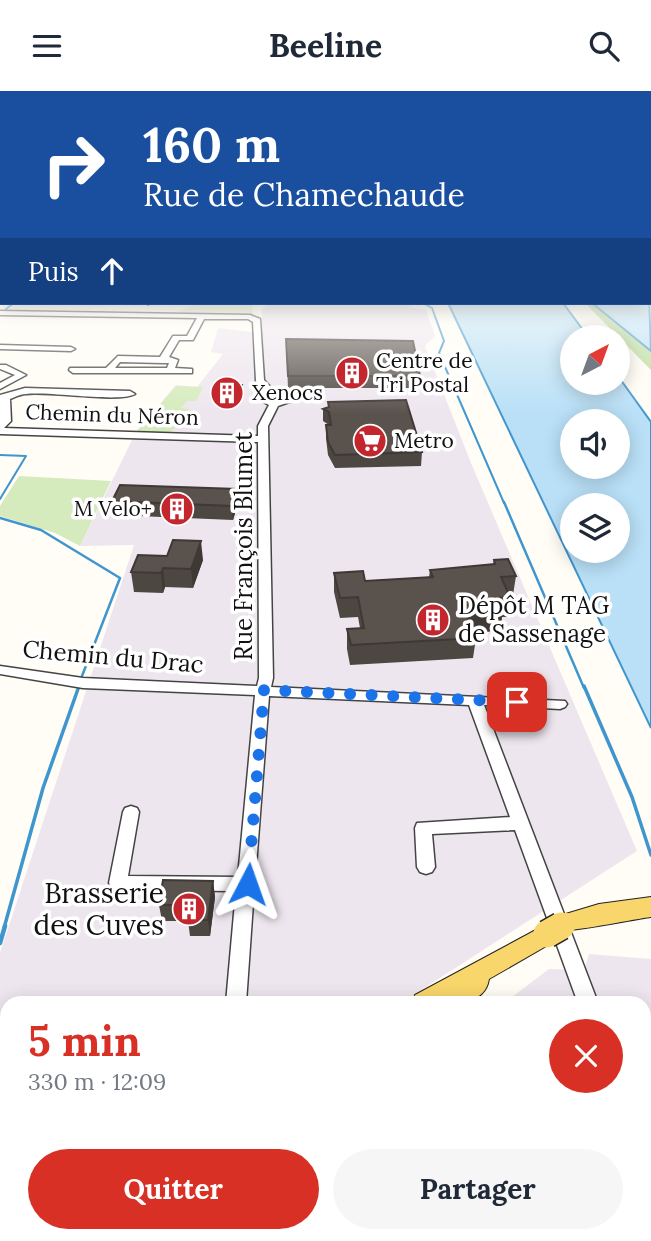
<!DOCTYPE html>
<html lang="fr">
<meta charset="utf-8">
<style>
:root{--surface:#fff;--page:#f6f6f7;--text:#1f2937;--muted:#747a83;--accent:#d93025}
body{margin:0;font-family:Lora,serif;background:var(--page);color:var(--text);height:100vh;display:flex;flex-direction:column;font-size:26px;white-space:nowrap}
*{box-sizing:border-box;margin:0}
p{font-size:23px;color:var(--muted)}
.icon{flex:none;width:38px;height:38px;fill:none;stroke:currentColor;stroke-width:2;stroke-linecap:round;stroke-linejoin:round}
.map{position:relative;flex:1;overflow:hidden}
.panel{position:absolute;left:0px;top:905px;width:651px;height:247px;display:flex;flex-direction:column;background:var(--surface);border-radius:21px 21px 0 0;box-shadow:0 4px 18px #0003}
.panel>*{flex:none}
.guide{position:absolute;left:0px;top:0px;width:651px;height:214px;box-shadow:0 4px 18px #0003;background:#1a4fa0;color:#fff;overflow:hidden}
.needle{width:46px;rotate:41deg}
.fabs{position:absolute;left:560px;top:234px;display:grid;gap:14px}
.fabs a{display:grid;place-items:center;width:70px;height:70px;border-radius:50%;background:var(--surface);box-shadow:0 4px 18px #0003;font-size:35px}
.pin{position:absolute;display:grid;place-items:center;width:60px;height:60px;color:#fff;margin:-30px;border-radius:14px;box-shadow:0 4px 10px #0006}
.me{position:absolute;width:77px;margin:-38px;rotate:4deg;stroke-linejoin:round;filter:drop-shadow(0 0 5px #0008)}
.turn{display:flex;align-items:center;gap:24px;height:147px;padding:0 28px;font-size:32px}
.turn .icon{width:91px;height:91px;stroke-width:2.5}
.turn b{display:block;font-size:49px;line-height:60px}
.then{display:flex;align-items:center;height:66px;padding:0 28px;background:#0003;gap:14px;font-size:26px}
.round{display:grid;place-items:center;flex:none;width:74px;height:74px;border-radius:37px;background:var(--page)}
.head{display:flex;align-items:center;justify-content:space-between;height:119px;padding:0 28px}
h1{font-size:42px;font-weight:700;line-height:52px;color:var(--accent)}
.action{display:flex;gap:14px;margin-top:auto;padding:14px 28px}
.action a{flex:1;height:80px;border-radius:42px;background:var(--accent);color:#fff;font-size:28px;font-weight:700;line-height:80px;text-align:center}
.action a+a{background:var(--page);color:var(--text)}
header{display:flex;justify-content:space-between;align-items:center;height:91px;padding:0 28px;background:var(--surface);font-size:32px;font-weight:700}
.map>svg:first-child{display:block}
.industrial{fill:#eee6ef}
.green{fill:#d5ebbd}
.forest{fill:#b9dc9c}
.pitch{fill:#e6f2cf}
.water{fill:#b9e0f7;stroke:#3f96cf;stroke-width:2;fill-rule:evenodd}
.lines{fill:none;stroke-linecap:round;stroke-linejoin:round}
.stream-far3{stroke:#3f96cf;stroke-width:2}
.stream-far2{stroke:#3f96cf;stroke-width:2.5}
.stream-far1{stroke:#3f96cf;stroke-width:3.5}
.stream{stroke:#3f96cf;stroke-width:4.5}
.minor-casing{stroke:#444;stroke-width:3}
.major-casing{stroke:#222;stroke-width:2}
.minor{fill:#fff;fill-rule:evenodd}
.major{fill:#f9d66b;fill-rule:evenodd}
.major-bridge-far1-casing{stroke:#222;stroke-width:23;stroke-linecap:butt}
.major-bridge-casing{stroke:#222;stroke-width:30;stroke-linecap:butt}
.major-bridge-far1{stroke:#f9d66b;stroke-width:20}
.major-bridge{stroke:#f9d66b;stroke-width:27}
.wall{fill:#4d4742}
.shaded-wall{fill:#3f3936}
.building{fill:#5a524d;stroke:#3f3936;stroke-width:2}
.route{stroke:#1a73e8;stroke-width:12;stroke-dasharray:0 21.6}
.labels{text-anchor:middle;stroke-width:7;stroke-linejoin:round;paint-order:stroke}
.far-poi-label{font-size:21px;fill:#111;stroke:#fff;text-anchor:start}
.far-street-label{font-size:21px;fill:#111;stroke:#fff}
.street-label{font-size:24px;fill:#111;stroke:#fff}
.poi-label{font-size:24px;fill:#111;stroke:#fff;text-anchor:start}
.near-poi-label{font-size:28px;fill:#111;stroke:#fff;text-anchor:end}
</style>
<header><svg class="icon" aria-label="menu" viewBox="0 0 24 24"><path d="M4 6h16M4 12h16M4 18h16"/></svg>Beeline<svg class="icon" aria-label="search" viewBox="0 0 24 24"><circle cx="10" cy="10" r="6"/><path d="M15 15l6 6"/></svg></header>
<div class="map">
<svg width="651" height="1150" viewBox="0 0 651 1150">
<rect width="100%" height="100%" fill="#fffdf5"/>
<g class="industrial">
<path d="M 270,212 L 408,212 L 411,216 L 426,219 L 435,245 L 425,255 L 471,372 L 637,760 L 401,912 L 7,912 L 7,1129 L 0,1130 L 0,862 L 134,454 L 80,455 L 135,343 L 176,294 L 197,296 L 223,263 L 211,261 L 218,237 L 262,242 L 262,218 Z"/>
<path d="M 589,863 L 651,868 L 651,1150 L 262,1150 L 264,1144 L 644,1144 L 644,912 L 504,912 L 549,878 L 584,879 Z"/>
</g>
<g class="green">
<path d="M 176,295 L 203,296 L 196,310 L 187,310 L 181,317 L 194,319 L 169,342 L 136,341 Z"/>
<path d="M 19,385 L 111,390 L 80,455 L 55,442 L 0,425 L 0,415 Z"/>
</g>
<path class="forest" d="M 585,212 L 592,212 L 651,260 L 651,279 Z"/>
<path class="pitch" d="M 201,212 L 252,212 L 253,223 L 175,221 Z"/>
<g class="water">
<path d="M 649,206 L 651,260 L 592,212 L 649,212 Z"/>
<path d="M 448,212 L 563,212 L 589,247 L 572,247 L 572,292 L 618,292 L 618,285 L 651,331 L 651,637 ZM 572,331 L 618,331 L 618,376 L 572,376 ZM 572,415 L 618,415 L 618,460 L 572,460 Z"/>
</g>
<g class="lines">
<g class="stream-far3">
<path d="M 649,178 L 651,180"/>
<path d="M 423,212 L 432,217 L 444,250 L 439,262 L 504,412"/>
<path d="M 6,218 L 14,212"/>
<path d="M 0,364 L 26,365 L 0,408"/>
</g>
<g class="stream-far2">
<path d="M 504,411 L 584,597"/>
<path d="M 0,427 L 41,439 L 120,487 L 82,585"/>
</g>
<g class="stream-far1">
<path d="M 584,595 L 632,706 L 651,764"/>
<path d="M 4,837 L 43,697 L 78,598"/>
</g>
<path class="stream" d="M 0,852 L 5,835"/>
<defs>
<g id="minor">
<path d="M 0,220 L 250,224 L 260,228 L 264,289 L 274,300 L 292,302 L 295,309 L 278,315 L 268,335 L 273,587 L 271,596 L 565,610 L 567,613 L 565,616 L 560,618 L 484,614 L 598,912 L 578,912 L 515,739 L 432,743 L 435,776 L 432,781 L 426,783 L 420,781 L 417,776 L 415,737 L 417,732 L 510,726 L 469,614 L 269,605 L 255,789 L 257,793 L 254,798 L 246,912 L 226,912 L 236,800 L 118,799 L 112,797 L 109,792 L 123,721 L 125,717 L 131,715 L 137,717 L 139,721 L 128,785 L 238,786 L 255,604 L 83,597 L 0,583 L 0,575 L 83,587 L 257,595 L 259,587 L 258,351 L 0,343 L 0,304 L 25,297 L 130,300 L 135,303 C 120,312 49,300 26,303 C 21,303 15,306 10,308 L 11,330 L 4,337 L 258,345 L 258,335 L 269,314 L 258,308 L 265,301 L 256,290 L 253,231 L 248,228 L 204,228 L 193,249 L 179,249 L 169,266 L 178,269 L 175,277 L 192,278 L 192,282 L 73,282 L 69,279 L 70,277 L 106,277 L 118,265 L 160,266 L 173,245 L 187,245 L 197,227 L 0,224 ZM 120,271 L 163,272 L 169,272 L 167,277 L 115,277 ZM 270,305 L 279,305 L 285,307 L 275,310 L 268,307 Z"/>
<path d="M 0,254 L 71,256 L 75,258 L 71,260 L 0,258 Z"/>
<path d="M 0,274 L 6,274 L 26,284 L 0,298 L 0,292 L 15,284 L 0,278 Z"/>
<path d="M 230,1144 L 277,1144 L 277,1150 L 232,1150 Z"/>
<path d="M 398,1144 L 441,1144 L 439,1150 L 396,1150 Z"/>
</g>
<g id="major">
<path d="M 651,806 L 651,826 C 634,828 568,842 559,839 L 555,832 L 559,825 L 599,813 Z"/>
<path d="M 547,833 L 555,836 L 559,843 L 555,850 L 489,888 C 484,921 435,912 412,912 L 415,904 Z"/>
<path d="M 7,1128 L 7,1144 L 22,1144 L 19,1150 L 0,1150 L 0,1129 Z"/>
<path d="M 47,1144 L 90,1144 L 88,1150 L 45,1150 Z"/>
</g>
</defs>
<use href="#minor" class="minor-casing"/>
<use href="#major" class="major-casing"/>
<use href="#minor" class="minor"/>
<use href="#major" class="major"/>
<defs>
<path id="major-bridge-far1" d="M 558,837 L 567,832"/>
<path id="major-bridge" d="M 547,843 L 561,835"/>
</defs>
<use href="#major-bridge-far1" class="major-bridge-far1-casing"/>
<use href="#major-bridge" class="major-bridge-casing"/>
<use href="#major-bridge-far1" class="major-bridge-far1"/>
<use href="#major-bridge" class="major-bridge"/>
</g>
<g class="wall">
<path d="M 286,248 L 420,285 L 419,297 L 288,297 Z"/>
<path d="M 242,294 L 243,298 L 240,306 L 212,305 L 212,301 Z"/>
<path d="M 328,311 L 422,361 L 421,375 L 335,377 L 328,364 L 326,347 L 326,334 L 329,334 L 323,330 L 323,318 L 328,316 Z"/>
<path d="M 237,398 L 238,412 L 233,429 L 114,424 L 112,410 Z"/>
<path d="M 203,469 L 193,497 L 165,496 L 163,502 L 134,501 L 131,481 Z"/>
<path d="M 494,469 L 516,485 L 513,504 L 509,504 L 510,506 L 507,526 L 502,526 L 500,539 L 474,542 L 476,547 L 473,567 L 350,574 L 347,558 L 347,538 L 360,537 L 358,526 L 340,527 L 334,501 L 334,482 L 365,490 L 429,486 L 430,479 L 493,474 Z"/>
<path d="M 213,790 L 215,806 L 210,845 L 190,845 L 188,830 L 162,830 L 159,814 Z"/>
</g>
<g class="shaded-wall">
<path d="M 146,212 L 158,212 L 147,215 Z"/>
<path d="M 237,398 L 238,412 L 233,429 L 232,415 Z"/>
<path d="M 201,450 L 203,469 L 193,497 L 191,478 Z"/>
<path d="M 163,477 L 165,496 L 163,502 L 161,482 Z"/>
<path d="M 503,519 L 500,539 L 465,544 L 467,524 Z"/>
<path d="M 213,790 L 215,806 L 210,845 L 208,829 Z"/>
</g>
<g class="building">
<path d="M 286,248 L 413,250 L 420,285 L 288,285 Z"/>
<path d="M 215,294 L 242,294 L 240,302 L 212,301 Z"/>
<path d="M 406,309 L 422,361 L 335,364 L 328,351 L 326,334 L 331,334 L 329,321 L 323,318 L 329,316 L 328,311 Z"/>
<path d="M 120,394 L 237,398 L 232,415 L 112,410 Z"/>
<path d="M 173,449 L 201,450 L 191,478 L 163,477 L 161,482 L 131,481 L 138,464 L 167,465 Z"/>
<path d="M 508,468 L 516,485 L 501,486 L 510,506 L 499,507 L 503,519 L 467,524 L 476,547 L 351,554 L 347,538 L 364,537 L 358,506 L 340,507 L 334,482 L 363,480 L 365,490 L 433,486 L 430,479 L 495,473 L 494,469 Z"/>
<path d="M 163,789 L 213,790 L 208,829 L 187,829 L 189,814 L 159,814 Z"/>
</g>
<linearGradient id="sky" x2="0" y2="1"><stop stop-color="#95c6ee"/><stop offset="0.5" stop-color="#fffefa"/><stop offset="1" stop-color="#fffefa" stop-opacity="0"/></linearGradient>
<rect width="651" height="323" fill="url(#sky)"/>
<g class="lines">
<path class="route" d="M 248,793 L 264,599 L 517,611"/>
</g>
<defs>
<symbol id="building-disc" viewBox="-11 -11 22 22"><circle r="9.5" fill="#c4262e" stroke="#fff"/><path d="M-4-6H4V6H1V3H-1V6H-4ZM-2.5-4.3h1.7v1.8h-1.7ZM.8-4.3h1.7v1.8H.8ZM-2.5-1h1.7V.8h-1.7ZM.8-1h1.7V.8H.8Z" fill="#fff"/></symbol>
<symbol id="supermarket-disc" viewBox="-11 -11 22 22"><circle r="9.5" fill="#c4262e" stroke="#fff"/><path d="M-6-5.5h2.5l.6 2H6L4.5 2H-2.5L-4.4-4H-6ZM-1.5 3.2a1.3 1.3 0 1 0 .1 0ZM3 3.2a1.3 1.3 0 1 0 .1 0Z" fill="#fff"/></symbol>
</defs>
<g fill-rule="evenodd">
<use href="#building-disc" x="333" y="263" width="38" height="38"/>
<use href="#building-disc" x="208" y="283" width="38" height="38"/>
<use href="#supermarket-disc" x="351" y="331" width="38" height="38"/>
<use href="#building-disc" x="158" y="399" width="38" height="38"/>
<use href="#building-disc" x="414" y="510" width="38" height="38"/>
<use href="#building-disc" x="170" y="799" width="38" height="38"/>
</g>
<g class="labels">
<g class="far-poi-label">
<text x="376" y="277">Centre de<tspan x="376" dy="24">Tri Postal</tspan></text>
<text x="252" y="309">Xenocs</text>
<text x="394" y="357">Metro</text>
<text x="152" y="425" text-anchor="end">M Velo+</text>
</g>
<g class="far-street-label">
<text transform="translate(112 324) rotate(2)" y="7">Chemin du Néron</text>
</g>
<g class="street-label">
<text transform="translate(244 455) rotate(-90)" y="8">Rue François Blumet</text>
<text transform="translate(113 566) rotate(5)" y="8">Chemin du Drac</text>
</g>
<g class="poi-label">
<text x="458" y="523">Dépôt M TAG<tspan x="458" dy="28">de Sassenage</tspan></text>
</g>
<g class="near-poi-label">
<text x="164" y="812">Brasserie<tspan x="164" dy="32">des Cuves</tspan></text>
</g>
</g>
</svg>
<div class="fabs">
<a><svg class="needle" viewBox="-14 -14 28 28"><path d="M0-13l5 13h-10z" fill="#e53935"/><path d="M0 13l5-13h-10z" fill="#747a83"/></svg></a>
<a><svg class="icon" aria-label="sound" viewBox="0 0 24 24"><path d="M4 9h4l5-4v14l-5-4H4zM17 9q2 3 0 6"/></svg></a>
<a><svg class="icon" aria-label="layers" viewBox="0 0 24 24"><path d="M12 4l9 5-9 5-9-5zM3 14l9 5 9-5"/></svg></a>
</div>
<div class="pin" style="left:517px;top:611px;background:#d93025"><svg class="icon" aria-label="arrive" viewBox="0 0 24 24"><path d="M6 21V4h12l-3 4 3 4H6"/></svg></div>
<svg class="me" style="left:248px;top:793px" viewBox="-20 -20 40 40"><path d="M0-17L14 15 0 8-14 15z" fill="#1a73e8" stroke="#fff" stroke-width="4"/></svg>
<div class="guide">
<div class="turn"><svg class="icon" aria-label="right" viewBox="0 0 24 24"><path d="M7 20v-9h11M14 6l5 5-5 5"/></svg><div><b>160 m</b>Rue de Chamechaude</div></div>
<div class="then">Puis<svg class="icon" aria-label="ahead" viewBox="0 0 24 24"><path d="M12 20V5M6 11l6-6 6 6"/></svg></div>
</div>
<section class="panel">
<div class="head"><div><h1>5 min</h1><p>330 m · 12:09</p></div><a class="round" style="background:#d93025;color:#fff"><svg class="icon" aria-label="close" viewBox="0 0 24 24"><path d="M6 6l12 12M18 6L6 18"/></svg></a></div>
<div class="action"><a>Quitter</a><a>Partager</a></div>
</section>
</div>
